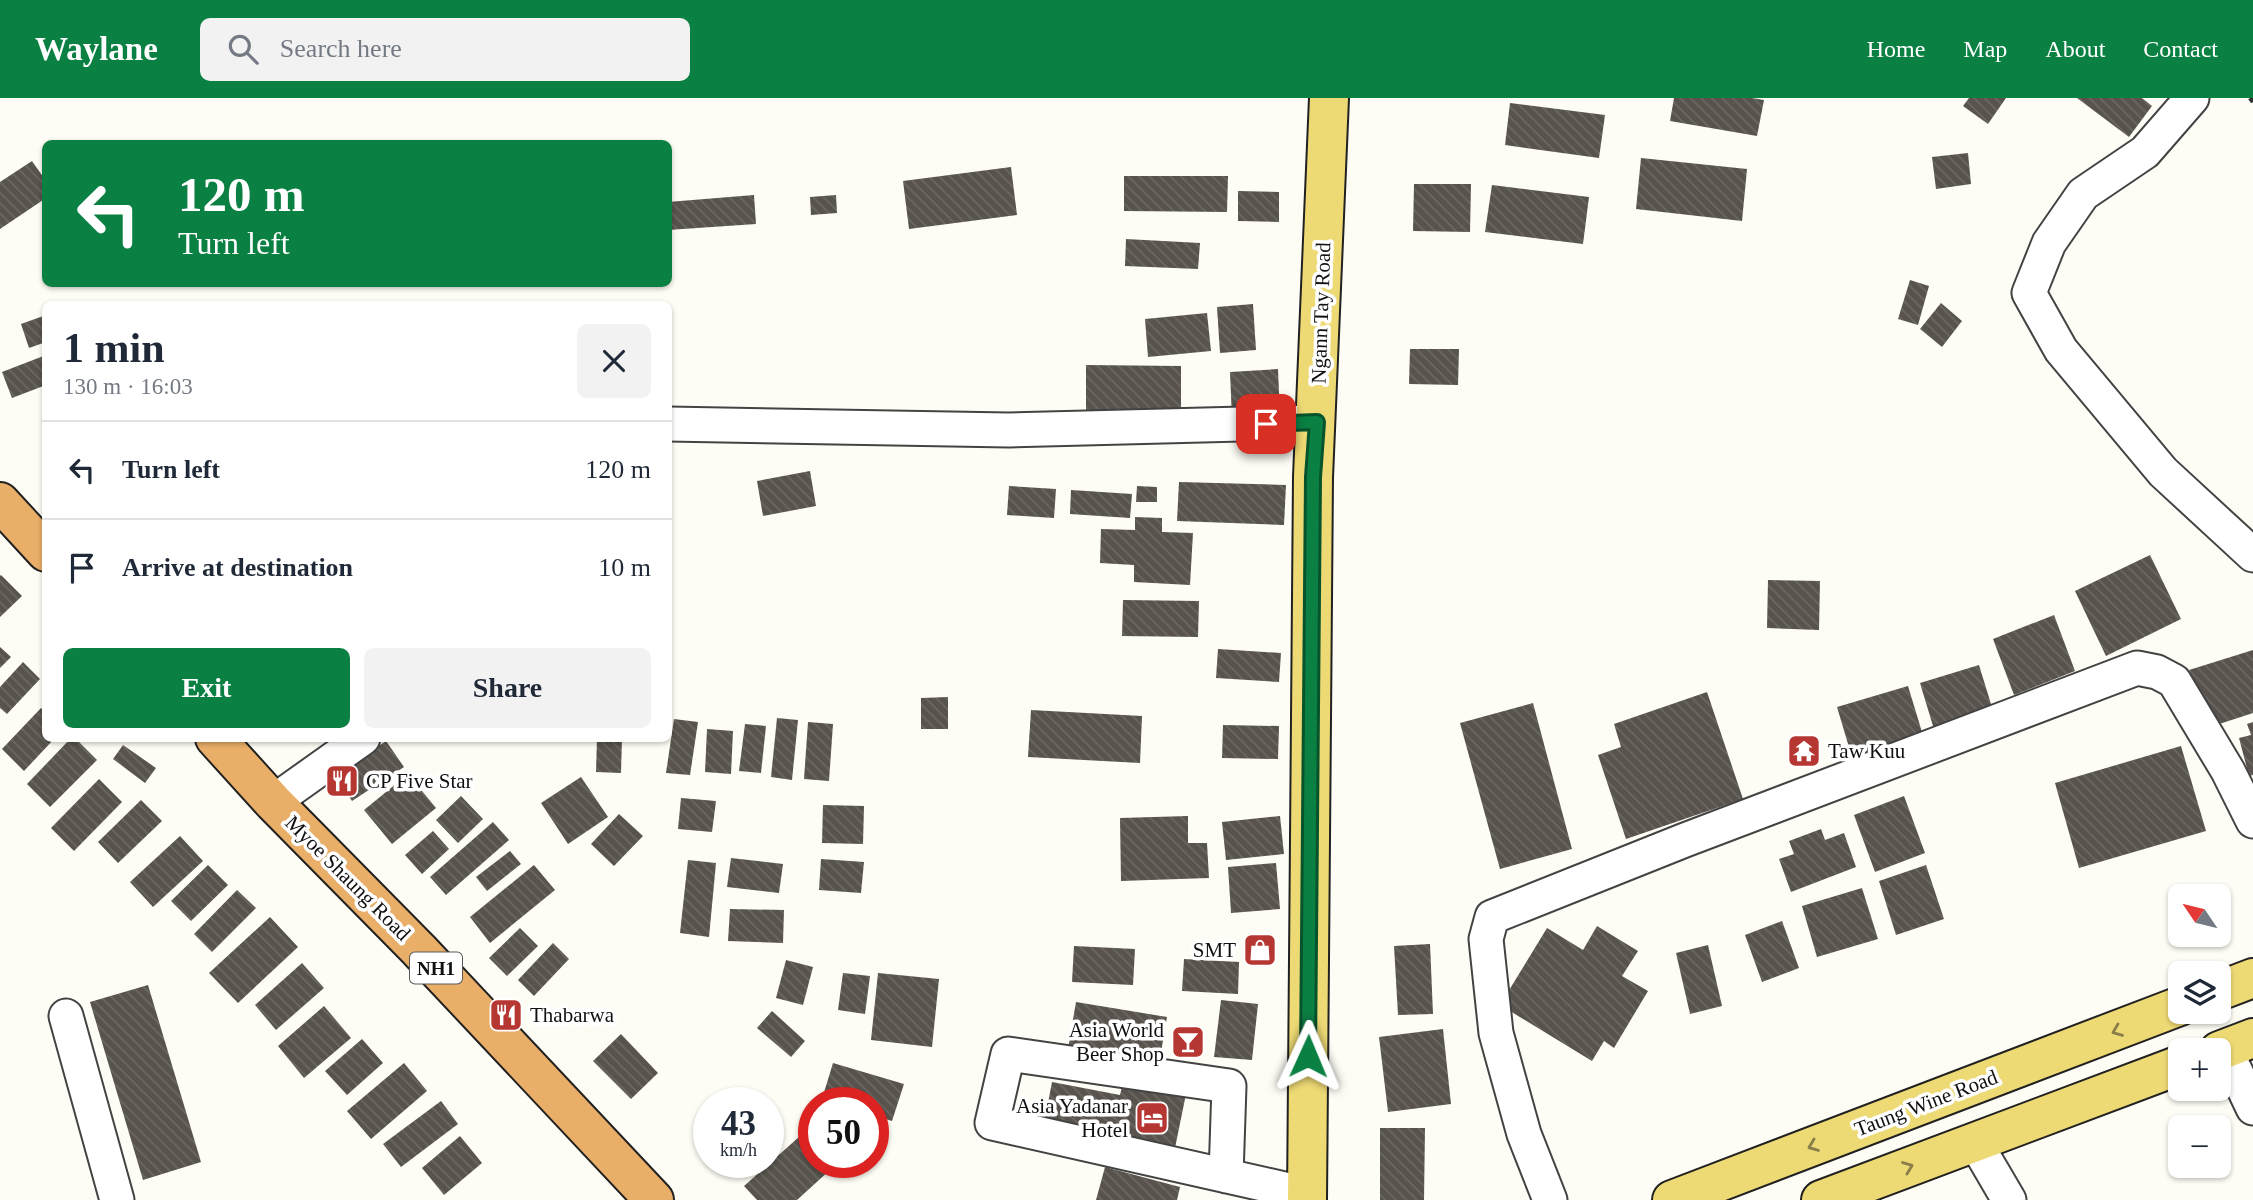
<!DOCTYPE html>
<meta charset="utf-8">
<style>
:root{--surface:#fff;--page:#f2f2f3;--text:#1f2937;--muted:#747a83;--line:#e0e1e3;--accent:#0b8043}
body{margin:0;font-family:"Times New Roman",serif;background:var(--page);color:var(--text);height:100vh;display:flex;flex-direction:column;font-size:26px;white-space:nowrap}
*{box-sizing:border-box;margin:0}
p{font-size:23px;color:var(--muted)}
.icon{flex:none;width:38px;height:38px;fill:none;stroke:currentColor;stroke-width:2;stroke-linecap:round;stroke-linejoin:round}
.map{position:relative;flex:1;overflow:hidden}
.details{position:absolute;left:42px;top:203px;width:630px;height:441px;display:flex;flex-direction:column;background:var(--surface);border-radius:10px;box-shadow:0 2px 5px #0004}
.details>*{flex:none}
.guide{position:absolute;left:42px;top:42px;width:630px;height:147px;border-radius:10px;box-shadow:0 2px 5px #0004;background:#0b8043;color:#fff;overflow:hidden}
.needle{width:46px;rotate:305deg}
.fabs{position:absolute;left:2168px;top:786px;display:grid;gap:14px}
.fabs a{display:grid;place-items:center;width:63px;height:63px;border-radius:10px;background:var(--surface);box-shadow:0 2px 5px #0004;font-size:35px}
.speed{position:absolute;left:693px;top:989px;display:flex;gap:14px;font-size:35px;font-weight:700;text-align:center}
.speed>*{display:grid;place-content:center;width:91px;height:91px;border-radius:50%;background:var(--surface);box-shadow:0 2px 5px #0004;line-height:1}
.speed small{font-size:18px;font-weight:400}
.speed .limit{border:10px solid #d22;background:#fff;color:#111}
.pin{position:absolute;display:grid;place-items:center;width:60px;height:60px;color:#fff;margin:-30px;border-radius:14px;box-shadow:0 4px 10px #0006}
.me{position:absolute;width:77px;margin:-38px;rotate:1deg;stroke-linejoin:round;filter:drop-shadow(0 0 5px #0008)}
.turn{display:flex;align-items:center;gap:24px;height:147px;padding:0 21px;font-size:32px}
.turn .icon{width:91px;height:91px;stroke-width:2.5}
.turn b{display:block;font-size:49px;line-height:60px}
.round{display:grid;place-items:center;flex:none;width:74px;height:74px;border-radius:10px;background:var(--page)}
.summary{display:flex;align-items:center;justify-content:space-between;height:119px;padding:0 21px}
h1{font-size:42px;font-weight:700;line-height:52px}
.button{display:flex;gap:14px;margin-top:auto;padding:14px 21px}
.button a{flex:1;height:80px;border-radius:10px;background:var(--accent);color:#fff;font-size:28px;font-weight:700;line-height:80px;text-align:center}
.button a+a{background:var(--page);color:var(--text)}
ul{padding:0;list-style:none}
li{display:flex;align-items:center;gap:21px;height:98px;padding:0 21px;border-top:2px solid var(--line)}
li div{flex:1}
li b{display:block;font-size:26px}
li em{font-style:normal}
header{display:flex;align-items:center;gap:42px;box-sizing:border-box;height:98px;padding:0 35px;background:var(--accent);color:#fff}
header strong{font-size:33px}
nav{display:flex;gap:38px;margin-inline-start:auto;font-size:24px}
.search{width:490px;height:63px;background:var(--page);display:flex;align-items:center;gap:18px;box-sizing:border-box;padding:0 24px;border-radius:10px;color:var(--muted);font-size:26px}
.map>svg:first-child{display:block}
.building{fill:url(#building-back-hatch)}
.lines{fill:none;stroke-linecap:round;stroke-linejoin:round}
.minor-casing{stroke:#434343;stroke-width:37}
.major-casing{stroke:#212121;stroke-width:42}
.highway-casing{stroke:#212121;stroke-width:42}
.path{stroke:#323232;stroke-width:4.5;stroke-dasharray:7 3.5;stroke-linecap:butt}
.minor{stroke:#fff;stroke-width:33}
.major{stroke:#eeda75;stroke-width:38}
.highway{stroke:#e9ae68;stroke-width:38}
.oneway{stroke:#8a7f48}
.route-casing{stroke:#07532c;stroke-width:18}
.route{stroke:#0b8043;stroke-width:12}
.labels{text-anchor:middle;stroke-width:7;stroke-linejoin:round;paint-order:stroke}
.shield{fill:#fff;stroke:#585858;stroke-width:2}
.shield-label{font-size:19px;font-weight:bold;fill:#101010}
.street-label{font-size:21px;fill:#101010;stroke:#fff}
.poi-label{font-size:21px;fill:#101010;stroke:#fff;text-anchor:start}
</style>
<header>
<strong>Waylane</strong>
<div class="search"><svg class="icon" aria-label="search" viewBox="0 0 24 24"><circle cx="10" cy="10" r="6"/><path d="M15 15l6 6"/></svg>Search here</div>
<nav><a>Home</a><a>Map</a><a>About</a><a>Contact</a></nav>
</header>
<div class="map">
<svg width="2253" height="1102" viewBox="0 0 2253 1102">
<defs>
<pattern id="building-back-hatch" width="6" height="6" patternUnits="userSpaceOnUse" patternTransform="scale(1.75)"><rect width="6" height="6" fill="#58534d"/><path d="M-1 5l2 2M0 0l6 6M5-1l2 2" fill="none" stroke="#6b6762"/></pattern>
</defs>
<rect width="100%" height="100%" fill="#fefdf5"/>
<g class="building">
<path d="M 1674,0 L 1752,0 L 1764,2 L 1757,38 L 1670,23 Z"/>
<path d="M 1969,0 L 2006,0 L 1988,26 L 1963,8 Z"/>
<path d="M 2077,0 L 2142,0 L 2152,8 L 2129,39 Z"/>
<path d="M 1510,5 L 1605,17 L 1599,60 L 1505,47 Z"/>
<path d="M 1968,55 L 1971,86 L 1936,91 L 1932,59 Z"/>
<path d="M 1641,60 L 1747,71 L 1742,123 L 1636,111 Z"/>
<path d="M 32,63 L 46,83 L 46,100 L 0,131 L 0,84 Z"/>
<path d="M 1011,69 L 1017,117 L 909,131 L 903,83 Z"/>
<path d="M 1124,78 L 1228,78 L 1227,114 L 1124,113 Z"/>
<path d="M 1414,86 L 1471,86 L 1470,134 L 1413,133 Z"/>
<path d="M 1492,87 L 1589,99 L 1583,146 L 1485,134 Z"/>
<path d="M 1238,93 L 1279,94 L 1279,124 L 1238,123 Z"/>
<path d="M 754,97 L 756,126 L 668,132 L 668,104 Z"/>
<path d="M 836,97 L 837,115 L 811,117 L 810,99 Z"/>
<path d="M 1126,141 L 1200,145 L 1198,171 L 1125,168 Z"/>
<path d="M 1910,182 L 1929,188 L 1918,227 L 1898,221 Z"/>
<path d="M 1941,205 L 1962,223 L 1942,249 L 1920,231 Z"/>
<path d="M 1253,206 L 1256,252 L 1220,255 L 1217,209 Z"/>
<path d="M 1207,215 L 1211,253 L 1148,259 L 1145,221 Z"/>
<path d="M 46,217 L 46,244 L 29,250 L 21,226 Z"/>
<path d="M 1410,251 L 1459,251 L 1458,287 L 1409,286 Z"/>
<path d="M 46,257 L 46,287 L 12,300 L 2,274 Z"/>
<path d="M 1086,267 L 1181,268 L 1181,314 L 1086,314 Z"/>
<path d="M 1278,271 L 1280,318 L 1232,321 L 1230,274 Z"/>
<path d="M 810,373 L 816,408 L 763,418 L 757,383 Z"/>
<path d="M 1179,384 L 1286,387 L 1284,427 L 1177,423 Z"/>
<path d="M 1009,388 L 1056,391 L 1054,420 L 1007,417 Z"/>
<path d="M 1137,388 L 1157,389 L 1157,404 L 1136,404 Z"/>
<path d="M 1071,392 L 1132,396 L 1130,420 L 1070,416 Z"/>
<path d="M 1135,419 L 1162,420 L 1162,434 L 1193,435 L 1190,487 L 1134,484 L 1134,467 L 1100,465 L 1101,431 L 1135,432 Z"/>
<path d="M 2150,457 L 2181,521 L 2106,558 L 2075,493 Z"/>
<path d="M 1,477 L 22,498 L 0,519 L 0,478 Z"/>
<path d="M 1768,482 L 1820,483 L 1819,532 L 1767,530 Z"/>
<path d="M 1123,502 L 1199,503 L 1198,539 L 1122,538 Z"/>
<path d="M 2054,517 L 2075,573 L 2014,597 L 1993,541 Z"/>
<path d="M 0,549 L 11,559 L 0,570 Z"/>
<path d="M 1218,551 L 1281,555 L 1279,584 L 1216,580 Z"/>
<path d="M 2253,552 L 2253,615 L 2207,630 L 2189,572 Z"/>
<path d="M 23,564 L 40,581 L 7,616 L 0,610 L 0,589 Z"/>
<path d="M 1979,567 L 1995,619 L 1936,638 L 1920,585 Z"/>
<path d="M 1908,588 L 1925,644 L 1854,666 L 1837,609 Z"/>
<path d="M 1707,594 L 1743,701 L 1626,741 L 1598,657 L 1621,649 L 1614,626 Z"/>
<path d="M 948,599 L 948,631 L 921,631 L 921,600 Z"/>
<path d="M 1533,605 L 1572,751 L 1500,771 L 1460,625 Z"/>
<path d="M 41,610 L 46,615 L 46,640 L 55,640 L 24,673 L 2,651 Z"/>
<path d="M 1031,612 L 1142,618 L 1140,665 L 1028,659 Z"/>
<path d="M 777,620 L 798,622 L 792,682 L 771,679 Z"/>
<path d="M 674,621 L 698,624 L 690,677 L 666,675 Z"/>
<path d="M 808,624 L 833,626 L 829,683 L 804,681 Z"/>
<path d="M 2253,624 L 2253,677 L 2249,678 L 2239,640 L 2251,637 L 2247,626 Z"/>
<path d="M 745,626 L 766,628 L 761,675 L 739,673 Z"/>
<path d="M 1223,627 L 1279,628 L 1278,661 L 1222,660 Z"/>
<path d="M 707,631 L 733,633 L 731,676 L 705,674 Z"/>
<path d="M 71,640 L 75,640 L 97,662 L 50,709 L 27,686 Z"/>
<path d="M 597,640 L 622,640 L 621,675 L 596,674 Z"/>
<path d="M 386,643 L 404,669 L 352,703 L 335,677 Z"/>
<path d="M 123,647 L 156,670 L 145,685 L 113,661 Z"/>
<path d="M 2181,648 L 2206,733 L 2079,770 L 2055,685 Z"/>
<path d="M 408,676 L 436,710 L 392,746 L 364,712 Z"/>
<path d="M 581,679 L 608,719 L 568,746 L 541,705 Z"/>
<path d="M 99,681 L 122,704 L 74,753 L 51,730 Z"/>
<path d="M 461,698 L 483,721 L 458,745 L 436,722 Z"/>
<path d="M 1904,698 L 1925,755 L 1875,774 L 1854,717 Z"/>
<path d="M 681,700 L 716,703 L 712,734 L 678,731 Z"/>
<path d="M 141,702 L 162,723 L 118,765 L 98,744 Z"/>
<path d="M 823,707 L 864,708 L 863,746 L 822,745 Z"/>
<path d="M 619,716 L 643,738 L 614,768 L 591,746 Z"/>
<path d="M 1188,718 L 1188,745 L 1207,745 L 1209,780 L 1121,783 L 1120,720 Z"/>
<path d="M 1280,718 L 1284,756 L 1226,762 L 1222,724 Z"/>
<path d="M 493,724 L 509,742 L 446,797 L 430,779 Z"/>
<path d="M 1821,731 L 1825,742 L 1844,735 L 1856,769 L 1791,794 L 1779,761 L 1794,756 L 1789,743 Z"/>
<path d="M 433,733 L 449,751 L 422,776 L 405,757 Z"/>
<path d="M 180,738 L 203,763 L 153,809 L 130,784 Z"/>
<path d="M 510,753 L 521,766 L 487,793 L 476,779 Z"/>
<path d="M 731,760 L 783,766 L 779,795 L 727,789 Z"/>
<path d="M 821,761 L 864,764 L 861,795 L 819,792 Z"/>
<path d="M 688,762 L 716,765 L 709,839 L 680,835 Z"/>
<path d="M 1276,765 L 1280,811 L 1231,815 L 1228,769 Z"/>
<path d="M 208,767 L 228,787 L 191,823 L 171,803 Z"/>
<path d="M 534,767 L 555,792 L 490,845 L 470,819 Z"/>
<path d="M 1926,767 L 1944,821 L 1896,837 L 1879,783 Z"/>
<path d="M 1862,790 L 1878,841 L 1817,859 L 1802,808 Z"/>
<path d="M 237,792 L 256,810 L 212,854 L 194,836 Z"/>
<path d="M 730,811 L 784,812 L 783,845 L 728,843 Z"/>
<path d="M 270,819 L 298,849 L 238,905 L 209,875 Z"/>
<path d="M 1782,823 L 1799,870 L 1762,884 L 1745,837 Z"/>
<path d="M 1597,828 L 1638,853 L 1622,878 L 1648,893 L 1614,950 L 1604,943 L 1592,963 L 1500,907 L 1547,830 L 1583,852 Z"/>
<path d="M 520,830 L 538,848 L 507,878 L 489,860 Z"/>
<path d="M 553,845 L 569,861 L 534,898 L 518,882 Z"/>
<path d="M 1430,846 L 1433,916 L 1398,917 L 1394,848 Z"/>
<path d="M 1708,847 L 1722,908 L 1690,916 L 1676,855 Z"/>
<path d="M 1074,848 L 1135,851 L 1133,887 L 1072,884 Z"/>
<path d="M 1184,861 L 1239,864 L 1238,896 L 1182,893 Z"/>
<path d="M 786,862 L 813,869 L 803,907 L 776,900 Z"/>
<path d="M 302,865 L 324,890 L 276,932 L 255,907 Z"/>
<path d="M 843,875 L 870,878 L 865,916 L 838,912 Z"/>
<path d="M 878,875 L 939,881 L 932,949 L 871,942 Z"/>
<path d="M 148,887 L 201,1064 L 143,1082 L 90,904 Z"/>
<path d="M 1221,902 L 1258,906 L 1252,962 L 1214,959 Z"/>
<path d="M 1076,904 L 1167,919 L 1159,966 L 1068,951 Z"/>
<path d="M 324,908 L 351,940 L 304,980 L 278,948 Z"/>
<path d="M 772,913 L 805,943 L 791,959 L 757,930 Z"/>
<path d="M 1443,931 L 1451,1006 L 1388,1014 L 1379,939 Z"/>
<path d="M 621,936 L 658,975 L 631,1001 L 593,963 Z"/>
<path d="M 362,941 L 383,965 L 347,997 L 325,973 Z"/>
<path d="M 404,965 L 427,993 L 371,1041 L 347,1013 Z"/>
<path d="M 833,965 L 904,986 L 892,1023 L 873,1017 L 873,1004 L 832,1004 L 822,1001 Z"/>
<path d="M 1052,984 L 1120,997 L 1123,984 L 1186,996 L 1175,1050 L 1044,1026 Z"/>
<path d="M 441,1003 L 458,1026 L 401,1069 L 383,1046 Z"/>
<path d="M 1380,1030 L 1425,1030 L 1424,1102 L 1380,1102 Z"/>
<path d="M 460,1038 L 482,1065 L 444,1097 L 422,1070 Z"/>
<path d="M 800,1038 L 814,1054 L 814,1064 L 823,1064 L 830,1072 L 797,1102 L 757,1102 L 744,1088 Z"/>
<path d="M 1105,1069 L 1180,1089 L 1177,1102 L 1096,1102 Z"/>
</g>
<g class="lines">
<defs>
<g id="minor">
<path d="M 2192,0 L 2145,54 L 2083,96 L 2049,145 L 2029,195 L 2061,252 L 2163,374 L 2253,457"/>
<path d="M 668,326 L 1009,332 L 1317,324"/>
<path d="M 273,704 L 363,640"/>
<path d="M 66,918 L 117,1102"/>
<path d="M 2225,951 L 2253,1010"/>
<path d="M 1975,1044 L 2009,1102"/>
<path d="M 1226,1078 L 1229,988 L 1008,956 L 992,1025 L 1307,1096"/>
<path d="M 1550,1102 L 1524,1036 L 1496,935 L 1486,841 L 1492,819 L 1685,742 L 2137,570 L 2157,574 L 2174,583 L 2228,673 L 2253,723"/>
</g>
<g id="major">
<path d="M 2219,893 L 2253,880"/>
<path d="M 2219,953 L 2253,940"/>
<path d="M 1307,1102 L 1313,379 L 1329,0"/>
<path d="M 1672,1102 L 2180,908"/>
<path d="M 1821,1102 L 2180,967"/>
</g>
<g id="highway">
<path d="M 0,404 L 46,454"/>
<path d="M 215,640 L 273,704 L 419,852 L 654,1102"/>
</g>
</defs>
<use href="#minor" class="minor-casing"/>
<use href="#major" class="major-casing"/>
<use href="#highway" class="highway-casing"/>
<path class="path" d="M 2250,0 L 2253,4"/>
<use href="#minor" class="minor"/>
<use href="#major" class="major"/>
<use href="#highway" class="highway"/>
</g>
<defs><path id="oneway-chevron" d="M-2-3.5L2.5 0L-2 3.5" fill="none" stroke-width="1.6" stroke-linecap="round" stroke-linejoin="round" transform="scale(1.75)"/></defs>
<g class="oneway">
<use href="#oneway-chevron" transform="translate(2117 933) rotate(158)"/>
<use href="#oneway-chevron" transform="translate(1813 1048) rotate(159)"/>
<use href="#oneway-chevron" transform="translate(1908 1069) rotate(-21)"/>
</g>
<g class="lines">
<defs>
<path id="route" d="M 1266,326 L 1317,324 L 1313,379 L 1308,958"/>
</defs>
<use href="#route" class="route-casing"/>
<use href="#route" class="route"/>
</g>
<defs>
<symbol id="temple-square" viewBox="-11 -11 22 22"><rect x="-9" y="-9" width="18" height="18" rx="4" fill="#b63732" stroke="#fff"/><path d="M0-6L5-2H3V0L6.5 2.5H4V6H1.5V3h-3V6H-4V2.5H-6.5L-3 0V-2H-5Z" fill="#fff"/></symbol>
<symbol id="restaurant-square" viewBox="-11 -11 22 22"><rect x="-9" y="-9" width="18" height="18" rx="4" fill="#b63732" stroke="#fff"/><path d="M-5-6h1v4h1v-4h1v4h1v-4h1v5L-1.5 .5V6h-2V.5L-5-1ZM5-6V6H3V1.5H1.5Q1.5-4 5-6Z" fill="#fff"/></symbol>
<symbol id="shop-square" viewBox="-11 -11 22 22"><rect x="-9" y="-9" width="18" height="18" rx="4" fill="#b63732" stroke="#fff"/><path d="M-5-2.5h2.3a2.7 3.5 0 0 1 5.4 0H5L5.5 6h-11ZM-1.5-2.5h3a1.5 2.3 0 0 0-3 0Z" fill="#fff"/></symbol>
<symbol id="bar-square" viewBox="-11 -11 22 22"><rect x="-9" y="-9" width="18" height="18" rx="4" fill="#b63732" stroke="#fff"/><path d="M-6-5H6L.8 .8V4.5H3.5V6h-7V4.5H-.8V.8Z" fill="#fff"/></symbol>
<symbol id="hotel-square" viewBox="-11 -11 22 22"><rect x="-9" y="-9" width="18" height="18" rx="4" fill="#b63732" stroke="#fff"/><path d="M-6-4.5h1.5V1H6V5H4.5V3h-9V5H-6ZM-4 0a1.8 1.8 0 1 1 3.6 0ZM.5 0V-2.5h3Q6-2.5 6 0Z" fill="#fff"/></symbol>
</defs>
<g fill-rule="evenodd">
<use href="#temple-square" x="1785" y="634" width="38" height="38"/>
<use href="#restaurant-square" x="323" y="664" width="38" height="38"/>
<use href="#shop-square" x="1241" y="833" width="38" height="38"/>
<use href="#restaurant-square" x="487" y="898" width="38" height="38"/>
<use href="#bar-square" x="1169" y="925" width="38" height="38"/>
<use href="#hotel-square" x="1133" y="1001" width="38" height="38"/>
</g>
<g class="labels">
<rect class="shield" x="410" y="854.5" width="52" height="31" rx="5"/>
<g class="shield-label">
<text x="436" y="877">NH1</text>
</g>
<g class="street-label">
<text transform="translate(1321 215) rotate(-88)" y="7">Ngann Tay Road</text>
<text transform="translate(348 780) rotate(45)" y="7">Myoe Shaung Road</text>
<text transform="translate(1926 1005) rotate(-21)" y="7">Taung Wine Road</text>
</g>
<g class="poi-label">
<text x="1828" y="660">Taw Kuu</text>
<text x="366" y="690">CP Five Star</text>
<text x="1236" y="859" text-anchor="end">SMT</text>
<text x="530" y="924">Thabarwa</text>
<text x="1164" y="939" text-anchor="end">Asia World<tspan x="1164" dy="24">Beer Shop</tspan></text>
<text x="1128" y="1015" text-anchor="end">Asia Yadanar<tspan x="1128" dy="24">Hotel</tspan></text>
</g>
</g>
</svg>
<div class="fabs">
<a><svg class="needle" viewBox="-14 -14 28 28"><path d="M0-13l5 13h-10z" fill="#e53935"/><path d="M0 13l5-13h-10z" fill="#747a83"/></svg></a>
<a><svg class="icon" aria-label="layers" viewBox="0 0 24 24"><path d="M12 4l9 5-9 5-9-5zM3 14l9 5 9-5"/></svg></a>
<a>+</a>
<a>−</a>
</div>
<div class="speed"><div>43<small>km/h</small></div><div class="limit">50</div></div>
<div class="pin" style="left:1266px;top:326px;background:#d93025"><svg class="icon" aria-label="arrive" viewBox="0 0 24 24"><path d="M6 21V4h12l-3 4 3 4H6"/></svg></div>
<svg class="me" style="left:1308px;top:958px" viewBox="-20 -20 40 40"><path d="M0-17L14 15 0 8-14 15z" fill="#0b8043" stroke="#fff" stroke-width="4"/></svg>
<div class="guide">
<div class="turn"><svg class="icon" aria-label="left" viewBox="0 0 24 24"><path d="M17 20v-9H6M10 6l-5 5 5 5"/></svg><div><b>120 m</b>Turn left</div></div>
</div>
<section class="details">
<div class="summary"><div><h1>1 min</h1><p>130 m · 16:03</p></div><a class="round"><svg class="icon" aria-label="close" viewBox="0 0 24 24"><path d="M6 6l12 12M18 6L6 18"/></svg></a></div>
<ul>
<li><svg class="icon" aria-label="left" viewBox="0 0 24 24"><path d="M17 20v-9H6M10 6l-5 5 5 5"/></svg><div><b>Turn left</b></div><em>120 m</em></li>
<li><svg class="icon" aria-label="arrive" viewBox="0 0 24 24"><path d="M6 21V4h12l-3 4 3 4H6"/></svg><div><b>Arrive at destination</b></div><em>10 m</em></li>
</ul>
<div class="button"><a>Exit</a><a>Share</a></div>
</section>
</div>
